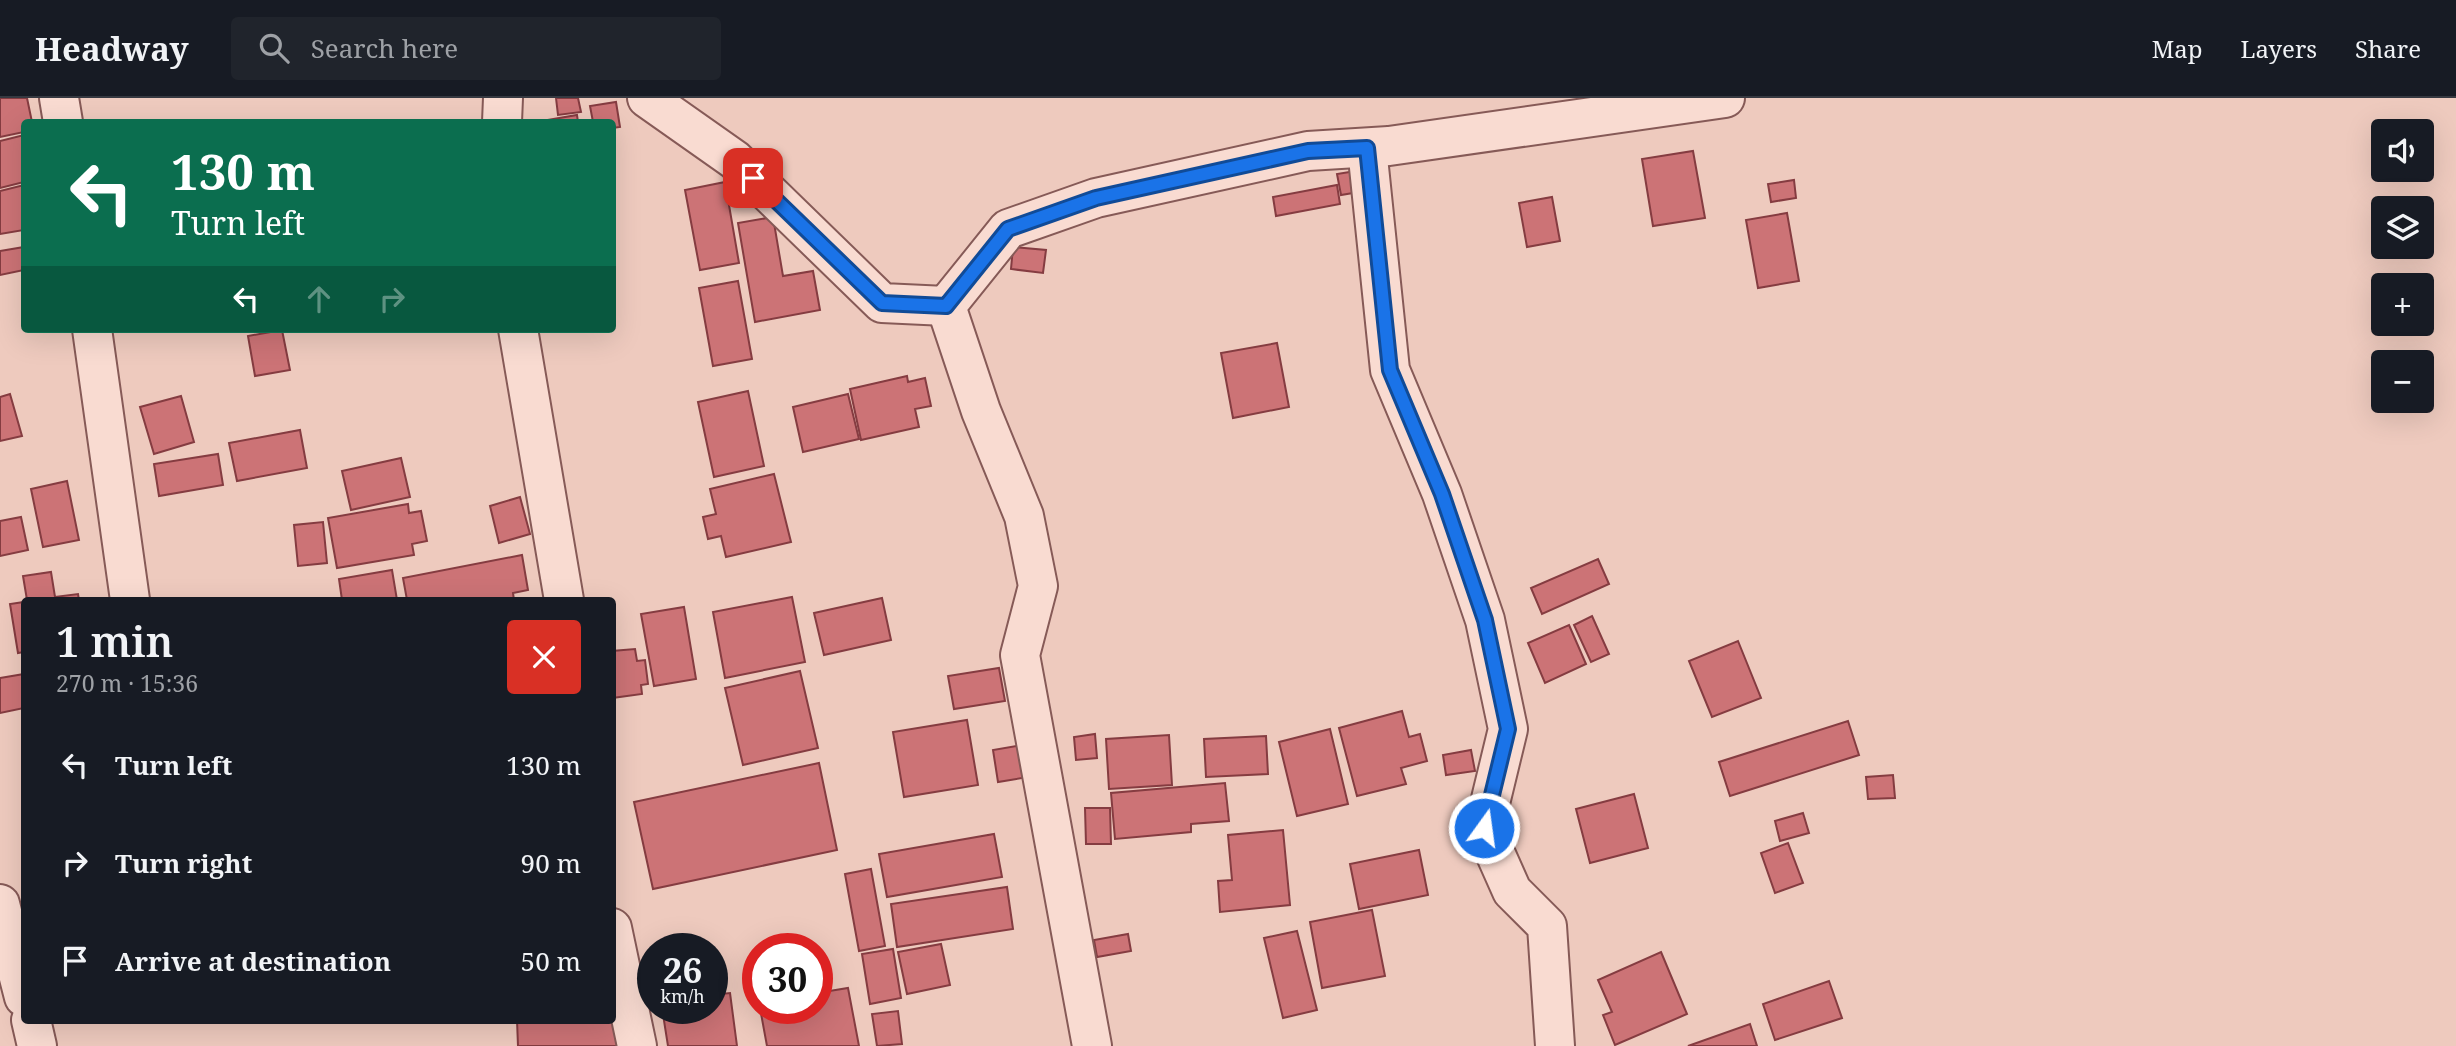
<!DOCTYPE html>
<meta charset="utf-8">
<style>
:root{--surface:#171b24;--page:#20242c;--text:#f1f3f6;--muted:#9ea1a6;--line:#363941}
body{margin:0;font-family:"Noto Serif",serif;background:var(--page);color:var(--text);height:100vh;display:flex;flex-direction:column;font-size:26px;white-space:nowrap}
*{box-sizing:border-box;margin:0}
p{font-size:23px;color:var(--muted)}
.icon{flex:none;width:38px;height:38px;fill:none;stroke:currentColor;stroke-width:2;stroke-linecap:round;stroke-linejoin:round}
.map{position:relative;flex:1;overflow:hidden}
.sheet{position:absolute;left:21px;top:499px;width:595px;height:427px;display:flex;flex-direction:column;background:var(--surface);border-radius:7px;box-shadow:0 7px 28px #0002}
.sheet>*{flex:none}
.top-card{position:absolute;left:21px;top:21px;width:595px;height:214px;border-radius:7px;box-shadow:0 7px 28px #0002;background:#0b6e4f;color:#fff;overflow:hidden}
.tools{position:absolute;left:2371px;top:21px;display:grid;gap:14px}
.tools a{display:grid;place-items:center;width:63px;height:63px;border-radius:7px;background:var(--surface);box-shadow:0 7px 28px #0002;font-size:35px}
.speed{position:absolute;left:637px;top:835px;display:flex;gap:14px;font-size:35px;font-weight:700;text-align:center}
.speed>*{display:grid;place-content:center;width:91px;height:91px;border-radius:50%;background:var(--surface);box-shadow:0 7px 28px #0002;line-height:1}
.speed small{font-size:18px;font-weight:400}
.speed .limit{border:10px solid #d22;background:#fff;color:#111}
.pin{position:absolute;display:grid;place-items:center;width:60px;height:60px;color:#fff;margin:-30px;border-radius:14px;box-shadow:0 4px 10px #0006}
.me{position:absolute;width:77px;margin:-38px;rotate:14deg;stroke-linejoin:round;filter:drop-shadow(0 0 5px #0008)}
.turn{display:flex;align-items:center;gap:24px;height:147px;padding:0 35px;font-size:32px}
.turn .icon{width:91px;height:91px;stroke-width:2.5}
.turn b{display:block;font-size:49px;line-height:60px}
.lanes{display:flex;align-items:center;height:66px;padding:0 35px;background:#0003;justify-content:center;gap:35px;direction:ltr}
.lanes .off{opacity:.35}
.round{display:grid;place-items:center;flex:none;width:74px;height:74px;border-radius:7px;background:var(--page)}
.headline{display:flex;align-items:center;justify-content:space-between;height:119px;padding:0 35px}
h1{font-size:42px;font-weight:600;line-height:52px}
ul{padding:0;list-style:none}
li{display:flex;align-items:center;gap:21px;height:98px;padding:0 35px}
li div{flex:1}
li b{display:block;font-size:26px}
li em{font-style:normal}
header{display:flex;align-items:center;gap:42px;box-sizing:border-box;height:98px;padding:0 35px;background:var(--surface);border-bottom:2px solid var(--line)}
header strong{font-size:33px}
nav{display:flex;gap:38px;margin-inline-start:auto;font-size:24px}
.search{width:490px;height:63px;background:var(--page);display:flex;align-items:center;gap:18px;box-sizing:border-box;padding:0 24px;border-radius:7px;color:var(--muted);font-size:26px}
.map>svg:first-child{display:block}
.building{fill:#cc7376;stroke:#853c41;stroke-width:2}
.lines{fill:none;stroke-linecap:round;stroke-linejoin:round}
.minor-casing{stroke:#865a57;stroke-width:42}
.minor{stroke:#f9dbd1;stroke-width:38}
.route-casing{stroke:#114b97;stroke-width:18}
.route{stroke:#1a73e8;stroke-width:12}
</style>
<header>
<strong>Headway</strong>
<div class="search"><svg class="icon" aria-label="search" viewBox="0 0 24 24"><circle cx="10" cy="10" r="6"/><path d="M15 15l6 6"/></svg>Search here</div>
<nav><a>Map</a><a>Layers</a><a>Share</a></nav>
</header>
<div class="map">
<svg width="2456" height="948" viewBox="0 0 2456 948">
<rect width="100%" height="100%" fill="#eecabe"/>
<g class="building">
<path d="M 0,0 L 27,0 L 32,24 L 24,24 L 24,34 L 0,39 Z"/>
<path d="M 556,0 L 578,0 L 581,14 L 558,17 Z"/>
<path d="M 616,4 L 620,29 L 612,30 L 612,24 L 593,24 L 590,8 Z"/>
<path d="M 577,17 L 578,24 L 536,24 Z"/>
<path d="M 24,37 L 24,84 L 0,90 L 0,43 Z"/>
<path d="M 1693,53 L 1705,120 L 1653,128 L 1642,61 Z"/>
<path d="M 1362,72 L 1365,93 L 1341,97 L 1337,76 Z"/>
<path d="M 1794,82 L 1796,100 L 1771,104 L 1768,86 Z"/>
<path d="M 725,84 L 739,165 L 700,172 L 685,92 Z"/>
<path d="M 24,87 L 24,132 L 0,136 L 0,93 Z"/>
<path d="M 1337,87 L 1340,106 L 1276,118 L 1273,99 Z"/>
<path d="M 1552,99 L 1560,143 L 1527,149 L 1519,105 Z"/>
<path d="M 1787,115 L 1799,183 L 1758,190 L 1746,122 Z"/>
<path d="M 773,119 L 783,178 L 813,173 L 820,212 L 755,224 L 738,125 Z"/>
<path d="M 24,149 L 24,172 L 0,177 L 0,153 Z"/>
<path d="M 1013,149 L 1046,152 L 1043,175 L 1011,171 Z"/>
<path d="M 738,183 L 752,261 L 713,268 L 699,190 Z"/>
<path d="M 282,232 L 290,272 L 255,278 L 248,238 Z"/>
<path d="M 1277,245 L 1289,309 L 1233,320 L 1221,255 Z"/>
<path d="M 907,278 L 908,284 L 925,280 L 931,308 L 915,311 L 919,329 L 861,342 L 850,291 Z"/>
<path d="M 748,293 L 764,368 L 714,379 L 698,304 Z"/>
<path d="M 10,296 L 22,338 L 0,343 L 0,299 Z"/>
<path d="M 848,296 L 859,341 L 803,354 L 793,309 Z"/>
<path d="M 181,298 L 194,344 L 154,356 L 140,309 Z"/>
<path d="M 300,332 L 307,370 L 237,383 L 229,345 Z"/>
<path d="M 218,356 L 223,387 L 159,398 L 154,366 Z"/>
<path d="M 401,360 L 410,399 L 351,412 L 342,373 Z"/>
<path d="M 774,376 L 791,444 L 726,459 L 721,438 L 708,441 L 703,419 L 716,416 L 710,391 Z"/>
<path d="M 67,383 L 79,442 L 43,449 L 31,391 Z"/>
<path d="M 520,399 L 530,436 L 499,445 L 490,408 Z"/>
<path d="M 408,406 L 409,415 L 421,413 L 427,443 L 412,446 L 414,457 L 337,470 L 328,420 Z"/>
<path d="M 21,419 L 28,452 L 0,458 L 0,423 Z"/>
<path d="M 323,424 L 327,465 L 298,468 L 294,427 Z"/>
<path d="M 522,457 L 528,492 L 513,495 L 514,502 L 407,502 L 403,480 Z"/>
<path d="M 1598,461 L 1609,486 L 1542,516 L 1531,490 Z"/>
<path d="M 392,472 L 397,502 L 342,502 L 339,481 Z"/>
<path d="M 51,474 L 55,499 L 78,496 L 79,502 L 27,502 L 23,478 Z"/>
<path d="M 792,499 L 805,564 L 725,580 L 713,514 Z"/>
<path d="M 882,500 L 891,542 L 824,557 L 814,515 Z"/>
<path d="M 24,504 L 24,554 L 18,555 L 10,506 Z"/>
<path d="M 684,509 L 696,581 L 654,588 L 641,516 Z"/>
<path d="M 1592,518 L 1609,556 L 1591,564 L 1574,527 Z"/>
<path d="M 1569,527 L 1586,566 L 1545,585 L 1528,545 Z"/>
<path d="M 1738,543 L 1761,600 L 1712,619 L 1689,563 Z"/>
<path d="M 635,551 L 637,563 L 645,562 L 648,586 L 641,587 L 642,596 L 612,600 L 612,553 Z"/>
<path d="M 999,570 L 1005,603 L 954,611 L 948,578 Z"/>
<path d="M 800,573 L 818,650 L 743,667 L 725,590 Z"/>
<path d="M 24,576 L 24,610 L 0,615 L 0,580 Z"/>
<path d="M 1402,613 L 1409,639 L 1420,636 L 1427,663 L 1401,670 L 1406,686 L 1357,698 L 1339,630 Z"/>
<path d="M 967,622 L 978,687 L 904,699 L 893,634 Z"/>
<path d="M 1848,623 L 1859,657 L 1730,698 L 1719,664 Z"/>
<path d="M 1330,631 L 1348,706 L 1297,718 L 1279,644 Z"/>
<path d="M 1095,636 L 1097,660 L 1076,662 L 1074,639 Z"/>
<path d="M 1169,637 L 1172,687 L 1109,691 L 1106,641 Z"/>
<path d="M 1266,638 L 1268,676 L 1206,679 L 1204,641 Z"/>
<path d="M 1023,647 L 1028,679 L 998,684 L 993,652 Z"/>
<path d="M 1471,652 L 1475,673 L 1446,677 L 1443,657 Z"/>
<path d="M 819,665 L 837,752 L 653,791 L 634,704 Z"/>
<path d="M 1893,677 L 1895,700 L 1868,701 L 1866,679 Z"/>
<path d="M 1225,685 L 1229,723 L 1191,726 L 1191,734 L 1115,741 L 1111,695 Z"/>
<path d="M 1634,696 L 1648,750 L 1590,765 L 1576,711 Z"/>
<path d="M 1085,710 L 1110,710 L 1111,746 L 1086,746 Z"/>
<path d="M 1803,715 L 1809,735 L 1780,743 L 1775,723 Z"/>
<path d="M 1283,732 L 1290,807 L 1220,814 L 1218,783 L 1232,782 L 1228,737 Z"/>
<path d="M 994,736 L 1002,779 L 887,799 L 879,756 Z"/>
<path d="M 1788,745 L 1803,785 L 1775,795 L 1761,755 Z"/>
<path d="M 1419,752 L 1428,797 L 1359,811 L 1350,766 Z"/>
<path d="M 871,771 L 885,848 L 859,853 L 845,776 Z"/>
<path d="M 1007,789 L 1013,831 L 897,849 L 891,806 Z"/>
<path d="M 1372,812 L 1385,878 L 1322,890 L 1310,824 Z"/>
<path d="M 1297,833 L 1317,912 L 1283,920 L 1264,840 Z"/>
<path d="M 1128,836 L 1131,853 L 1097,859 L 1094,842 Z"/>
<path d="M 941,846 L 950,887 L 907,896 L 898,854 Z"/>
<path d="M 893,851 L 901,900 L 870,906 L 862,856 Z"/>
<path d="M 1661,854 L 1687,916 L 1615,947 L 1603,917 L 1612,914 L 1598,882 Z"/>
<path d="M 827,866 L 831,883 L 817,886 L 817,868 Z"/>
<path d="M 1829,883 L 1842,920 L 1775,942 L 1763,906 Z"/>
<path d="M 848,890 L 859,948 L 767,948 L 760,910 L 817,910 L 817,895 Z"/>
<path d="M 730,895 L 737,948 L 668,948 L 662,910 L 712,910 L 712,897 Z"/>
<path d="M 898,913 L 902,946 L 877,948 L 872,916 Z"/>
<path d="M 517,922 L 612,922 L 619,948 L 518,948 Z"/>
<path d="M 1750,926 L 1757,948 L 1688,948 Z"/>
</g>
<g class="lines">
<defs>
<g id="minor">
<path d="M 59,0 L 63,24"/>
<path d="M 647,0 L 735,62 L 882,205 L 946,208"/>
<path d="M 502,24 L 503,0"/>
<path d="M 1367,50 L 1390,272 L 1442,396 L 1485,522 L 1508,631 L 1484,730 L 1512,793 L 1547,828 L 1555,948"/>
<path d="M 92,231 L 130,502"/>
<path d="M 518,231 L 564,502"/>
<path d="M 0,806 L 24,899"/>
<path d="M 612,830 L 637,948"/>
<path d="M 31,922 L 37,948"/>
<path d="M 1092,948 L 1020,557 L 1038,488 L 1024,418 L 981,313 L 946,208 L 1008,131 L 1096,100 L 1308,53 L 1389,48 L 1725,0"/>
</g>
</defs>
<use href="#minor" class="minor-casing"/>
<use href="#minor" class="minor"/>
</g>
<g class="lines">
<defs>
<path id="route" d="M 753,80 L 882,205 L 946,208 L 1008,131 L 1096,100 L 1308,53 L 1367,50 L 1390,272 L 1442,396 L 1485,522 L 1508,631 L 1484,730"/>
</defs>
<use href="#route" class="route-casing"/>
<use href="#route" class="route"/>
</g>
</svg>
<div class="tools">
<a><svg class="icon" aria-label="sound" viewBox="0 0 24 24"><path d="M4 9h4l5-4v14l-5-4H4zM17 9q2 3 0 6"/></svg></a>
<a><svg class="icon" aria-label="layers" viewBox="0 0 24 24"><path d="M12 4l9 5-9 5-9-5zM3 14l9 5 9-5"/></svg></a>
<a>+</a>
<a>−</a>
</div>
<div class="speed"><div>26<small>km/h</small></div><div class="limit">30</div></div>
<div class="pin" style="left:753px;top:80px;background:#d93025"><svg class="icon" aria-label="arrive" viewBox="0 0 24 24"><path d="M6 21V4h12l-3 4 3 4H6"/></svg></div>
<svg class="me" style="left:1484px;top:730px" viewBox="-20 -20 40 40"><circle r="17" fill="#1a73e8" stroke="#fff" stroke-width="3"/><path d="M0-11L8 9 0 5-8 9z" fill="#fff"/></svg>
<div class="top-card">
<div class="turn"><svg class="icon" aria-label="left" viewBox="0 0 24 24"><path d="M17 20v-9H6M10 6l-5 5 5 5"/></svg><div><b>130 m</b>Turn left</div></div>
<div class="lanes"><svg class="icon" aria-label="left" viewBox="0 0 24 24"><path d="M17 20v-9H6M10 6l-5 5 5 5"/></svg><svg class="icon off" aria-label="ahead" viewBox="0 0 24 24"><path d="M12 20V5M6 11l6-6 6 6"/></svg><svg class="icon off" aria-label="right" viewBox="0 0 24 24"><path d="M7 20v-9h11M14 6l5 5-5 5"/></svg></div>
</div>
<section class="sheet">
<div class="headline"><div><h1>1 min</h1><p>270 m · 15:36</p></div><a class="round" style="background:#d93025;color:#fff"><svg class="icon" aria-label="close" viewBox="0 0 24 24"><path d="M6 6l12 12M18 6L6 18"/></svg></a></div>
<ul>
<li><svg class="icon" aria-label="left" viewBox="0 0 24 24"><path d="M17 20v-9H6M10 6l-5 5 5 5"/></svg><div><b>Turn left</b></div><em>130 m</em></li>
<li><svg class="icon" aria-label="right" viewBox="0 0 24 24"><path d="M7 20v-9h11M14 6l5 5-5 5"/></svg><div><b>Turn right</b></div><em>90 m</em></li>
<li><svg class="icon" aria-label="arrive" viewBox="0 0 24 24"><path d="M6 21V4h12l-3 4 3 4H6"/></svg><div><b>Arrive at destination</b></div><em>50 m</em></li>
</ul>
</section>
</div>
